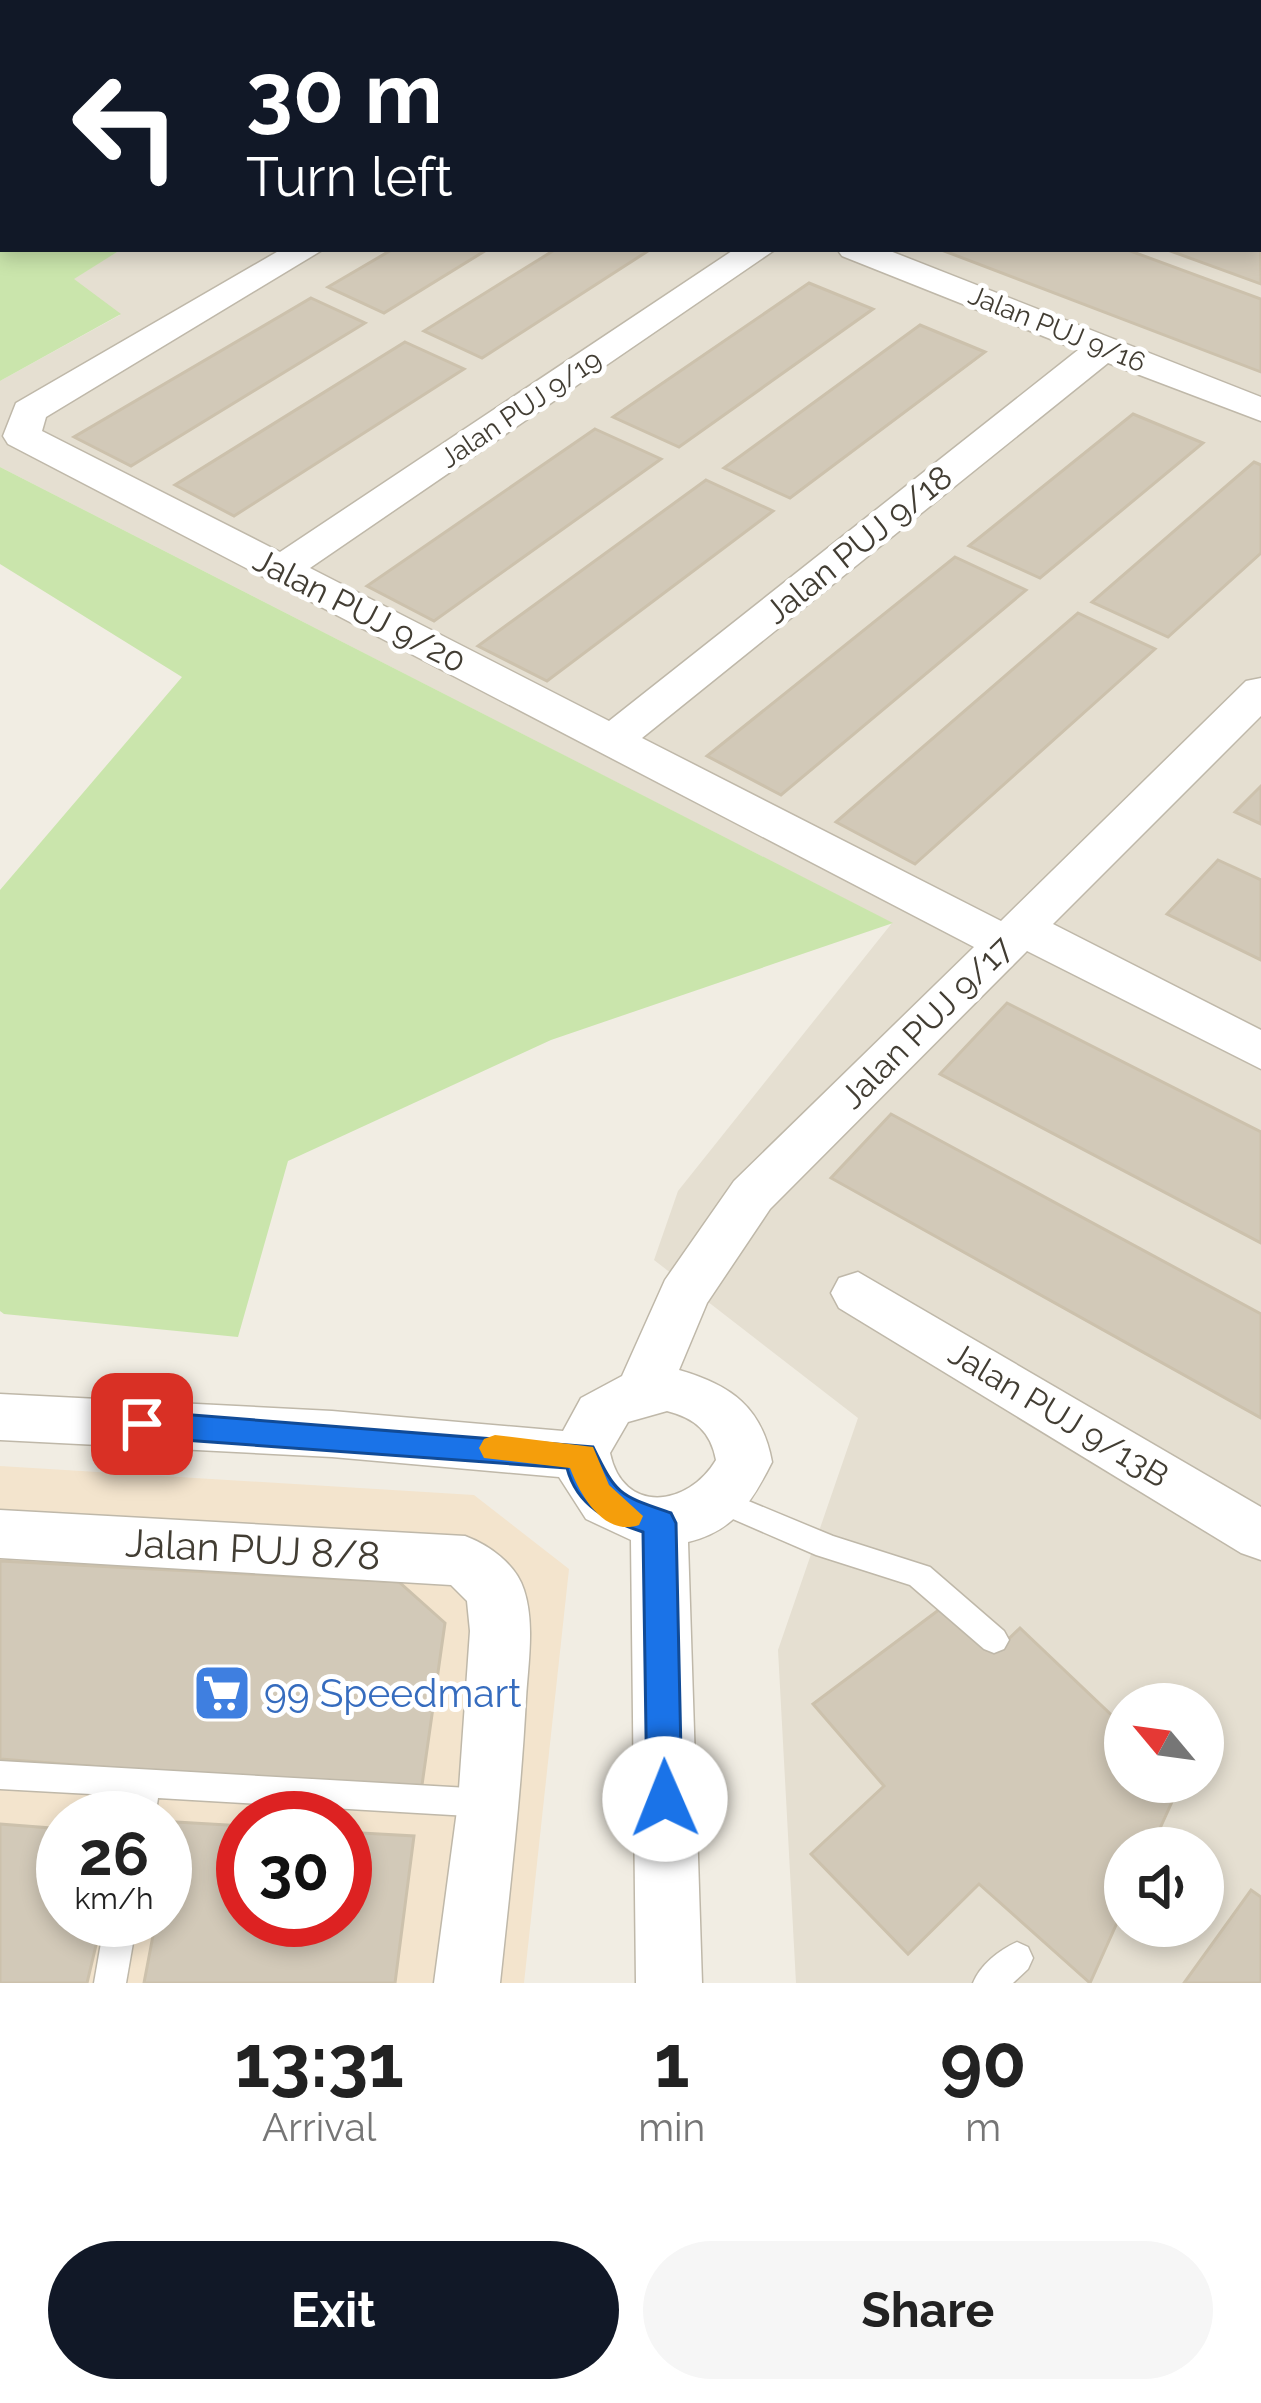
<!DOCTYPE html>
<style>
:root{--surface:#fff;--page:#f6f6f6;--text:#222;--muted:#767676;--accent:#111827}
body{margin:0;font-family:Raleway,sans-serif;background:var(--page);color:var(--text);height:100vh;display:flex;flex-direction:column;font-size:45px;white-space:nowrap}
*{box-sizing:border-box;margin:0}
p{font-size:39px;color:var(--muted)}
.icon{flex:none;width:66px;height:66px;fill:none;stroke:currentColor;stroke-width:2;stroke-linecap:round;stroke-linejoin:round}
.map{position:relative;height:1983px;overflow:hidden}
.sheet{display:flex;flex-direction:column;background:var(--surface);flex:1}
.sheet>*{flex:none}
.hud{position:absolute;left:0px;top:0px;width:1263px;height:252px;box-shadow:0 6px 18px #0003;background:#111827;color:#fff;overflow:hidden}
.needle{width:78px;rotate:299deg}
.fabs{position:absolute;left:1104px;top:1683px;display:grid;gap:24px}
.fabs a{display:grid;place-items:center;width:120px;height:120px;border-radius:50%;background:var(--surface);box-shadow:0 6px 18px #0003;font-size:60px}
.speed{position:absolute;left:36px;top:1791px;display:flex;gap:24px;font-size:60px;font-weight:700;text-align:center}
.speed>*{display:grid;place-content:center;width:156px;height:156px;border-radius:50%;background:var(--surface);box-shadow:0 6px 18px #0003;line-height:1}
.speed small{font-size:30px;font-weight:400}
.speed .limit{border:18px solid #d22;background:#fff;color:#111}
.pin{position:absolute;display:grid;place-items:center;width:102px;height:102px;color:#fff;margin:-51px;border-radius:24px;box-shadow:0 6px 18px #0006}
.me{position:absolute;width:132px;margin:-66px;rotate:359deg;stroke-linejoin:round;filter:drop-shadow(0 0 9px #0008)}
.turn{display:flex;align-items:center;gap:42px;height:252px;padding:0 48px;font-size:54px}
.turn .icon{width:156px;height:156px;stroke-width:2.5}
.turn b{display:block;font-size:84px;line-height:102px}
.eta{display:flex;justify-content:space-evenly;align-items:center;height:204px;text-align:center}
.eta b{font-size:72px;font-weight:700;line-height:84px}
.primary-button{display:flex;gap:24px;margin-top:auto;padding:24px 48px}
.primary-button a{flex:1;height:138px;border-radius:72px;background:var(--accent);color:#fff;font-size:48px;font-weight:700;line-height:138px;text-align:center}
.primary-button a+a{background:var(--page);color:var(--text)}
.map>svg:first-child{display:block}
.residential{fill:#e5dfd1;fill-rule:evenodd}
.commercial{fill:#f3e4cd;fill-rule:evenodd}
.green{fill:#cae5ac}
.building{fill:#d2c9b8;stroke:#ccc1ac;stroke-width:3}
.lines{fill:none;stroke-linecap:round;stroke-linejoin:round}
.service-casing{stroke:#bfb8a9;stroke-width:3}
.minor-casing{stroke:#bfb8a9;stroke-width:3}
.service{fill:#fff;fill-rule:evenodd}
.minor{fill:#fff;fill-rule:evenodd}
.route{fill:#1a73e8;stroke:#114b97;stroke-width:3}
.slow{fill:#f59e0b}
.labels{text-anchor:middle;stroke-width:10;stroke-linejoin:round;paint-order:stroke}
.far-street-label{font-size:27px;fill:#423d33;stroke:#fff}
.street-label{font-size:33px;fill:#423d33;stroke:#fff}
.near-street-label{font-size:39px;fill:#423d33;stroke:#fff}
.near-shop-label{font-size:39px;fill:#366cbe;stroke:#fff;text-anchor:start}
</style>
<div class="map">
<svg width="1261" height="1983" viewBox="0 0 1261 1983">
<rect width="100%" height="100%" fill="#f1ede3"/>
<path class="residential" d="M 0,0 L 1261,0 L 1261,1983 L 796,1983 L 778,1650 L 858,1418 L 654,1260 L 678,1191 L 892,923 L 0,467 L 0,381 L 120,315 L 73,279 L 122,249 L 1260,249 L 1260,3 L 3,3 L 3,204 ZM 1125,1704 L 1203,1704 L 1203,1782 L 1125,1782 ZM 1125,1848 L 1203,1848 L 1203,1926 L 1125,1926 Z"/>
<path class="commercial" d="M 0,1466 L 474,1495 L 569,1569 L 524,1983 L 0,1983 ZM 63,1818 L 165,1818 L 165,1920 L 63,1920 ZM 243,1818 L 345,1818 L 345,1920 L 243,1920 Z"/>
<g class="green">
<path d="M 0,202 L 3,249 L 122,249 L 74,279 L 121,314 L 0,381 Z"/>
<path d="M 0,467 L 893,923 L 551,1040 L 288,1161 L 238,1337 L 4,1314 L 0,1311 L 0,890 L 182,677 L 0,564 Z"/>
</g>
<g class="building">
<path d="M 275,0 L 391,0 L 401,3 L 270,3 Z"/>
<path d="M 1260,219 L 1261,284 L 1165,249 L 1260,249 Z"/>
<path d="M 393,249 L 488,249 L 384,313 L 328,287 Z"/>
<path d="M 556,249 L 651,249 L 482,358 L 424,331 Z"/>
<path d="M 939,249 L 1125,249 L 1261,299 L 1261,372 Z"/>
<path d="M 809,283 L 873,309 L 679,447 L 613,417 Z"/>
<path d="M 311,298 L 365,323 L 131,466 L 74,437 Z"/>
<path d="M 920,325 L 985,352 L 790,498 L 724,468 Z"/>
<path d="M 405,342 L 464,369 L 234,516 L 175,485 Z"/>
<path d="M 1133,414 L 1203,443 L 1040,578 L 969,546 Z"/>
<path d="M 595,429 L 661,459 L 434,621 L 367,586 Z"/>
<path d="M 1254,462 L 1261,465 L 1261,553 L 1168,637 L 1092,602 Z"/>
<path d="M 706,480 L 773,511 L 547,681 L 478,646 Z"/>
<path d="M 955,557 L 1026,590 L 781,795 L 707,756 Z"/>
<path d="M 1078,613 L 1155,649 L 915,864 L 836,822 Z"/>
<path d="M 1261,786 L 1261,824 L 1235,812 Z"/>
<path d="M 1218,860 L 1261,880 L 1261,960 L 1167,914 Z"/>
<path d="M 1007,1003 L 1261,1132 L 1261,1243 L 940,1074 Z"/>
<path d="M 891,1114 L 1261,1314 L 1261,1418 L 831,1178 Z"/>
<path d="M 0,1561 L 399,1582 L 445,1623 L 421,1792 L 0,1759 Z"/>
<path d="M 944,1606 L 994,1653 L 1020,1628 L 1125,1728 L 1125,1782 L 1181,1782 L 1151,1848 L 1125,1848 L 1125,1905 L 1090,1983 L 979,1884 L 908,1954 L 811,1854 L 884,1786 L 813,1704 Z"/>
<path d="M 176,1822 L 243,1826 L 243,1920 L 345,1920 L 345,1832 L 414,1836 L 395,1983 L 144,1983 L 156,1920 L 165,1920 L 165,1878 Z"/>
<path d="M 0,1824 L 63,1829 L 63,1920 L 102,1920 L 87,1983 L 0,1983 Z"/>
<path d="M 1251,1890 L 1261,1897 L 1261,1983 L 1184,1983 Z"/>
</g>
<g class="lines">
<defs>
<g id="service">
<path d="M 722,1490 L 833,1536 L 930,1567 L 1004,1631 L 1009,1640 L 1004,1649 L 994,1653 L 984,1649 L 910,1585 L 816,1555 L 712,1510 L 708,1502 L 712,1494 Z"/>
<path d="M 0,1761 L 486,1789 L 497,1793 L 502,1803 L 497,1813 L 486,1817 L 158,1798 L 155,1818 L 123,1818 L 127,1796 L 0,1789 Z"/>
<path d="M 105,1920 L 137,1920 L 126,1983 L 94,1983 Z"/>
<path d="M 1017,1942 L 1028,1947 L 1033,1958 L 1028,1969 L 1013,1983 L 973,1983 C 980,1965 999,1950 1017,1942 Z"/>
</g>
<g id="minor">
<path d="M 96,0 L 134,0 L 136,3 L 98,3 Z"/>
<path d="M 693,0 L 732,0 L 734,3 L 695,3 Z"/>
<path d="M 0,156 L 3,157 L 3,177 L 0,176 Z"/>
<rect x="1260" y="172" width="1" height="20"/>
<path d="M 282,249 L 324,249 L 46,417 L 42,431 L 280,552 L 735,249 L 776,249 L 310,568 L 609,721 L 1078,350 L 842,256 L 837,249 L 885,249 L 1261,397 L 1261,421 L 1108,363 L 642,738 L 1001,921 L 1246,681 L 1261,678 L 1261,716 L 1053,924 L 1261,1030 L 1261,1069 L 1027,951 L 770,1209 L 707,1303 L 679,1370 C 731,1385 762,1407 772,1462 C 752,1502 734,1531 688,1542 L 702,1983 L 636,1983 L 631,1540 L 586,1519 L 559,1477 L 332,1457 L 0,1440 L 0,1394 L 332,1411 L 563,1431 L 581,1398 L 622,1376 L 665,1280 L 734,1181 L 974,947 L 8,444 L 3,436 L 16,403 ZM 667,1411 C 695,1418 711,1432 716,1460 C 688,1507 623,1515 610,1453 L 628,1422 Z"/>
<path d="M 858,1272 L 1261,1507 L 1261,1560 L 1241,1553 L 839,1308 L 831,1293 L 839,1278 Z"/>
<path d="M 0,1510 L 465,1536 C 489,1545 516,1564 524,1590 C 535,1624 528,1664 526,1699 C 521,1794 510,1888 500,1983 L 434,1983 L 458,1803 L 470,1631 L 467,1601 L 451,1585 L 0,1558 Z"/>
</g>
</defs>
<use href="#service" class="service-casing"/>
<use href="#minor" class="minor-casing"/>
<use href="#service" class="service"/>
<use href="#minor" class="minor"/>
</g>
<path class="route" d="M 142,1411 L 593,1447 C 617,1496 619,1495 671,1513 L 676,1523 L 682,1799 L 677,1811 L 665,1815 L 652,1811 L 647,1799 L 643,1532 C 609,1521 577,1507 567,1468 L 142,1437 L 127,1424 Z"/>
<path class="slow" d="M 495,1435 L 593,1447 L 609,1485 L 643,1516 L 639,1525 C 604,1537 580,1495 570,1468 L 484,1458 L 479,1448 L 484,1439 Z"/>
<defs>
<symbol id="supermarket-square" viewBox="-11 -11 22 22"><rect x="-9" y="-9" width="18" height="18" rx="4" fill="#3f7fe0" stroke="#fff"/><path d="M-6-5.5h2.5l.6 2H6L4.5 2H-2.5L-4.4-4H-6ZM-1.5 3.2a1.3 1.3 0 1 0 .1 0ZM3 3.2a1.3 1.3 0 1 0 .1 0Z" fill="#fff"/></symbol>
</defs>
<g fill-rule="evenodd">
<use href="#supermarket-square" x="189" y="1660" width="66" height="66"/>
</g>
<g class="labels">
<g class="far-street-label">
<text transform="translate(1057 329) rotate(22)" y="9">Jalan PUJ 9/16</text>
<text transform="translate(521 409) rotate(-34)" y="9">Jalan PUJ 9/19</text>
</g>
<g class="street-label">
<text transform="translate(858 544) rotate(-39)" y="12">Jalan PUJ 9/18</text>
<text transform="translate(360 610) rotate(27)" y="12">Jalan PUJ 9/20</text>
<text transform="translate(926 1022) rotate(-45)" y="12">Jalan PUJ 9/17</text>
<text transform="translate(1059 1414) rotate(31)" y="12">Jalan PUJ 9/13B</text>
</g>
<g class="near-street-label">
<text transform="translate(253 1549) rotate(3)" y="14">Jalan PUJ 8/8</text>
</g>
<g class="near-shop-label">
<text x="264" y="1707">99 Speedmart</text>
</g>
</g>
</svg>
<div class="fabs">
<a><svg class="needle" viewBox="-14 -14 28 28"><path d="M0-13l5 13h-10z" fill="#e53935"/><path d="M0 13l5-13h-10z" fill="#767676"/></svg></a>
<a><svg class="icon" aria-label="sound" viewBox="0 0 24 24"><path d="M4 9h4l5-4v14l-5-4H4zM17 9q2 3 0 6"/></svg></a>
</div>
<div class="speed"><div>26<small>km/h</small></div><div class="limit">30</div></div>
<div class="pin" style="left:142px;top:1424px;background:#d93025"><svg class="icon" aria-label="arrive" viewBox="0 0 24 24"><path d="M6 21V4h12l-3 4 3 4H6"/></svg></div>
<svg class="me" style="left:665px;top:1799px" viewBox="-20 -20 40 40"><circle r="19" fill="#fff"/><path d="M0-13L10 11 0 6-10 11z" fill="#1a73e8"/></svg>
<div class="hud">
<div class="turn"><svg class="icon" aria-label="left" viewBox="0 0 24 24"><path d="M17 20v-9H6M10 6l-5 5 5 5"/></svg><div><b>30 m</b>Turn left</div></div>
</div>
</div>
<section class="sheet">
<div class="eta">
<div><b>13:31</b><p>Arrival</p></div>
<div><b>1</b><p>min</p></div>
<div><b>90</b><p>m</p></div>
</div>
<div class="primary-button"><a>Exit</a><a>Share</a></div>
</section>
